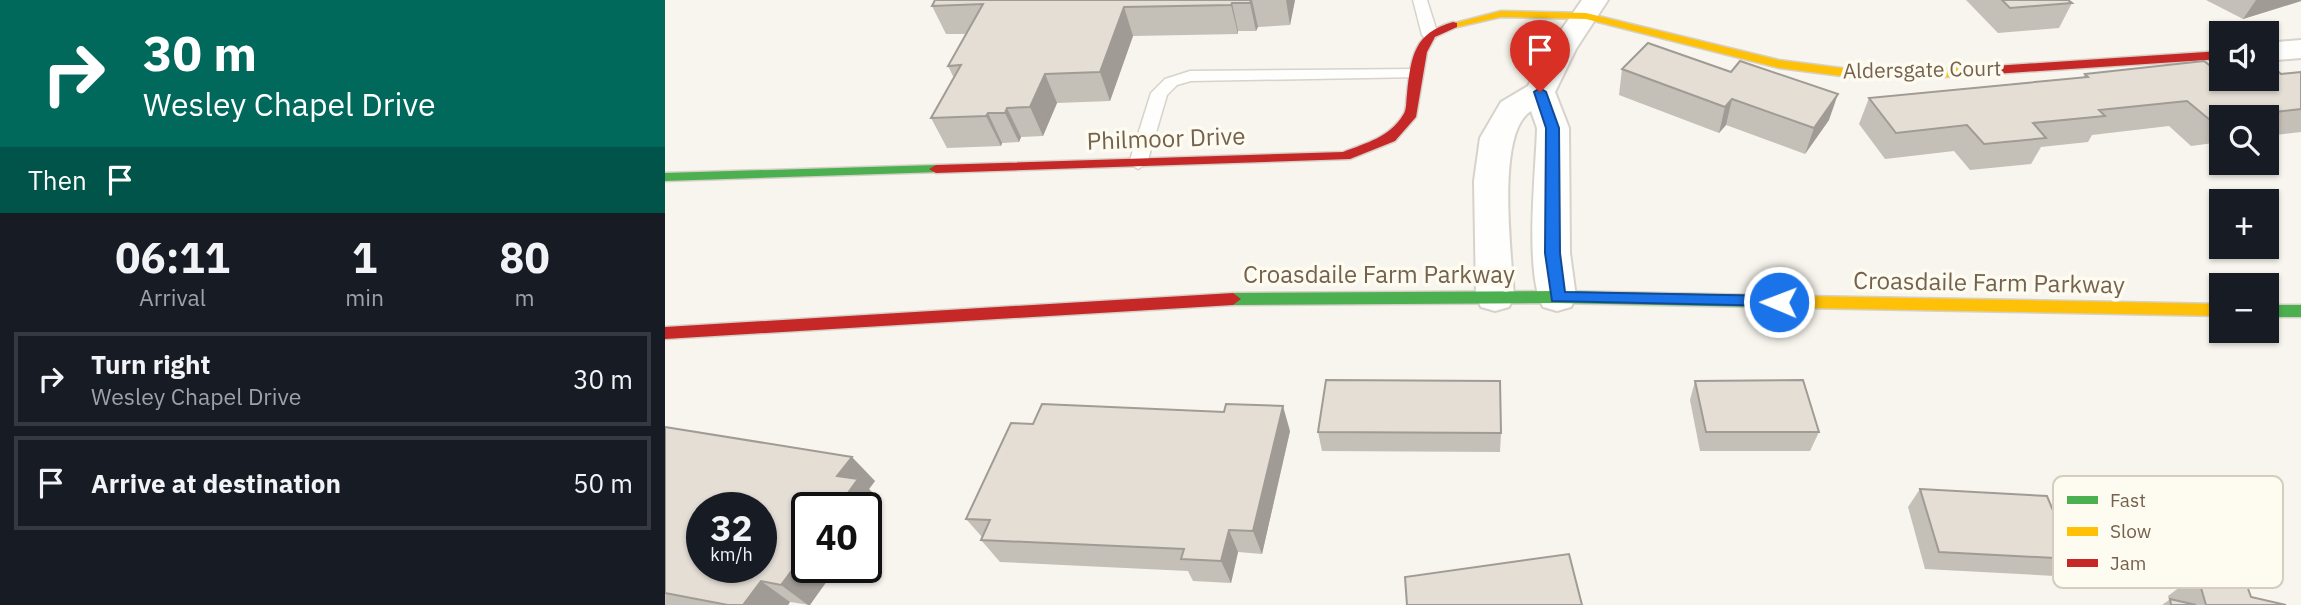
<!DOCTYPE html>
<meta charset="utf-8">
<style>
:root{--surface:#171b24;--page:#242831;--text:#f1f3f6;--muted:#9ea1a6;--line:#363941}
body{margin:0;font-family:"IBM Plex Sans",sans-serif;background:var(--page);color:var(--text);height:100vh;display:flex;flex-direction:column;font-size:26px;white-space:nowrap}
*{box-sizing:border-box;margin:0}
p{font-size:23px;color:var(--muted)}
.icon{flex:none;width:38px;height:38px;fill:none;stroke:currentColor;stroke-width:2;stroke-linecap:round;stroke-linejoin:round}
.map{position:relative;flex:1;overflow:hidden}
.drawer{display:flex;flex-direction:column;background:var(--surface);width:665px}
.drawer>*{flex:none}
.hud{background:#00695c;color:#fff;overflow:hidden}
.buttons{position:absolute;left:1544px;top:21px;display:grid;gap:14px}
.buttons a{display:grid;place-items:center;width:70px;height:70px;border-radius:0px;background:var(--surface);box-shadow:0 2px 5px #0004;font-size:35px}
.speed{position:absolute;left:21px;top:492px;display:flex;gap:14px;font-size:35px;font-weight:700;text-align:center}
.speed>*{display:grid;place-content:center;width:91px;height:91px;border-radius:50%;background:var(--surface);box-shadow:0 2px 5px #0004;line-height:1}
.speed small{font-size:18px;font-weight:400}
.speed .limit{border:4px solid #111;border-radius:10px;background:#fff;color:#111}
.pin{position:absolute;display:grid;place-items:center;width:60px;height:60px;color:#fff;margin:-72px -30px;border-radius:50% 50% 50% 0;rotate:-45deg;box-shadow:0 0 7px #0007}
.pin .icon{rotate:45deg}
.me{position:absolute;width:77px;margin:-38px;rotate:271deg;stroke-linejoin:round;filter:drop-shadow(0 0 5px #0008)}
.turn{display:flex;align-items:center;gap:24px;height:147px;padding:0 28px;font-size:32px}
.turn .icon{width:91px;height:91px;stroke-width:2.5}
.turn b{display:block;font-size:49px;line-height:60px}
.then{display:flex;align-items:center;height:66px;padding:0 28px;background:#0003;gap:14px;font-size:26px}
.eta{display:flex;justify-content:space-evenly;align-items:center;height:119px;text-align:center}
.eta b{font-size:42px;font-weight:700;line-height:49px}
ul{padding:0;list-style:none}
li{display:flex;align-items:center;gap:21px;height:94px;margin:0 14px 10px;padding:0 14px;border:4px solid var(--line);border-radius:0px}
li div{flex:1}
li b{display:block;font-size:26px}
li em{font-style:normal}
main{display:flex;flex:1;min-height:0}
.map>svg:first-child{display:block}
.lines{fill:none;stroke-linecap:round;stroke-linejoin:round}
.lane-casing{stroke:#d7d2cc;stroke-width:3}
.street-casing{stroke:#d7d2cc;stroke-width:4}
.fast-casing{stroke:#d6d1c8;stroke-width:3}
.slow-casing{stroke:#d6d1c8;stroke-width:3}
.jam-casing{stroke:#d6d1c8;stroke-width:3}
.lane{fill:#fefefc;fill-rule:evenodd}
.street{fill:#fefefc;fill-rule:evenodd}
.fast{fill:#4caf50;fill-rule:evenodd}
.slow{fill:#ffc107;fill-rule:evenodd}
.jam{fill:#c62828;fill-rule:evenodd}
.wall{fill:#c4bfb7}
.shaded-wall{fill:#a09b95}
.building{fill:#e4ded5;stroke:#a09b95;stroke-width:2;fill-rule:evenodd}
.route{fill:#1a73e8;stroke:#114b97;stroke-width:2}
.labels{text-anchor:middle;stroke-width:7;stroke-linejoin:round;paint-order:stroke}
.far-street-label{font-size:21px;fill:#75624e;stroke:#fefbf0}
.street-label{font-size:24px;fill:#75624e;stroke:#fefbf0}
.key{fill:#fefbf0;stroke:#d5cdbf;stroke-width:2}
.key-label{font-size:19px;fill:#75624e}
</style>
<main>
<section class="drawer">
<div class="hud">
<div class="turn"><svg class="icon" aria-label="right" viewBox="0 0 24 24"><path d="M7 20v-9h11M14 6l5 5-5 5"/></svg><div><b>30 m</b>Wesley Chapel Drive</div></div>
<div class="then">Then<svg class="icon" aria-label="arrive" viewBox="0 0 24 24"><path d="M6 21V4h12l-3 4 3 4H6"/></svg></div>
</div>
<div class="eta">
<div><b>06:11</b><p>Arrival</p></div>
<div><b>1</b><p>min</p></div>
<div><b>80</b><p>m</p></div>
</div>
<ul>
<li><svg class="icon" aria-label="right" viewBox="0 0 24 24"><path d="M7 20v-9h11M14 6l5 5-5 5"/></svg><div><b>Turn right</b><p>Wesley Chapel Drive</p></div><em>30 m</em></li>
<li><svg class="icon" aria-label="arrive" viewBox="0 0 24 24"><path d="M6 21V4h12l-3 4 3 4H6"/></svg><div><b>Arrive at destination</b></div><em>50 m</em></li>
</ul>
</section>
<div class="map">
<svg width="1636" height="605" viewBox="0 0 1636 605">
<rect width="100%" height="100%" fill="#f8f5ee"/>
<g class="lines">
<defs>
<g id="lane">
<path d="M 748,0 L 762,0 L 773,35 L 770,38 L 760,38 L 757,35 Z"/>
<path d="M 750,69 L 758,74 L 756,77 L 526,81 L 512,85 L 502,95 L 482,163 L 473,169 L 464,163 L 486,93 L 500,79 L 525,71 Z"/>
</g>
<g id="street">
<path d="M 917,0 L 943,0 L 911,49 L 890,92 L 904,128 L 905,253 L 911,297 L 906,307 L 892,311 L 878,307 C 859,273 871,170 872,128 L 866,111 C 830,133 847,257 849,297 L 844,307 L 830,311 L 816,307 L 811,297 L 809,181 L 815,138 L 836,102 L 863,86 L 883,49 Z"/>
<path d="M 1636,40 L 1636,58 L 1601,61 L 1601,43 Z"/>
</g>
<g id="fast">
<path d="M 271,165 L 276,166 L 278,169 L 276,172 L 0,181 L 0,173 Z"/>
<path d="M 892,291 L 1092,295 L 1100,301 L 1092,307 L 892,303 L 568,305 L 560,299 L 568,293 Z"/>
<rect x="1601" y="305" width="35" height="12"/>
</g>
<g id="slow">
<path d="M 836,11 L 921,13 L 1114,60 L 1184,69 L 1262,70 L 1329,66 L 1335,70 L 1329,74 L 1262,78 L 1184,77 L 1114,68 L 921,19 L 836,17 L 788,28 L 782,25 Z"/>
<path d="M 1092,295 L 1556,304 L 1556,316 L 1092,307 L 1084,301 Z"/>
</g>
<g id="jam">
<path d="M 788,22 L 792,23 L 792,27 L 770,37 L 762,52 L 751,117 L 730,141 L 685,159 L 271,173 L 264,169 L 271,165 L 678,152 C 701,143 725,137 738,115 C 742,110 741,100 742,94 C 746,56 749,33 788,22 Z"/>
<path d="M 1556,51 L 1556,59 L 1329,74 L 1323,70 L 1329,66 Z"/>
<path d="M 568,293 L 576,299 L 568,305 L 0,339 L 0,327 Z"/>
</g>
</defs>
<use href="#lane" class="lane-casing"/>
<use href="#street" class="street-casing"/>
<use href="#fast" class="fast-casing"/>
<use href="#slow" class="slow-casing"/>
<use href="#jam" class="jam-casing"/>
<use href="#lane" class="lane"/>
<use href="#street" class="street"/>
<use href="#fast" class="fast"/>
<use href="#slow" class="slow"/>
<use href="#jam" class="jam"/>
</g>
<g class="wall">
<path d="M 270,0 L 630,0 L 625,25 L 593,27 L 591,31 L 573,31 L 573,34 L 468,36 L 445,101 L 392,103 L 378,136 L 356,137 L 354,142 L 337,143 L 336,146 L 282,148 L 266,118 L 289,78 L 283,66 L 301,34 L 281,34 L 267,6 Z"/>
<path d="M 1301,0 L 1403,0 L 1407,3 L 1394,28 L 1333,33 Z"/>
<path d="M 1541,0 L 1636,0 L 1636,1 L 1578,19 Z"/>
<path d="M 957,69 L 1164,120 L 1140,154 L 1061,125 L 1054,133 L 954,95 Z"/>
<path d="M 1636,72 L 1636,132 L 1601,136 L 1601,117 L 1556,117 L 1556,142 L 1526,146 L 1504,126 L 1427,135 L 1423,142 L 1376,147 L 1366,164 L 1305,170 L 1289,151 L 1220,159 L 1194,124 L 1204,98 L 1418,77 L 1420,74 L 1616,74 Z"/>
<path d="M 1030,381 L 1154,432 L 1145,451 L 1035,451 L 1025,400 Z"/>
<path d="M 0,427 L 210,481 L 204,489 L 217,502 L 201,524 L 201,508 L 145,605 L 125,602 L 123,605 L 0,605 Z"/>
<path d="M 625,431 L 597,554 L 573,552 L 566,583 L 528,581 L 523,571 L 335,562 L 316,540 L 317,537 L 301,519 Z"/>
<path d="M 653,432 L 836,433 L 835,452 L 657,451 Z"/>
<path d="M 1255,489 L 1408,559 L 1390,576 L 1260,569 L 1243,507 Z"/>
<path d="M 1532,574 L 1586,597 L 1621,605 L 1497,605 L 1504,600 L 1503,596 Z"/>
</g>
<g class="shaded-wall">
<path d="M 587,0 L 593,27 L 591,31 L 585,3 Z"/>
<path d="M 621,0 L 630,0 L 625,25 Z"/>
<path d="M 1591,0 L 1636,0 L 1636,1 L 1578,19 Z"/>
<path d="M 567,3 L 573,31 L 573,34 L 566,5 Z"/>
<path d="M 459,7 L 468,36 L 445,101 L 435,72 Z"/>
<path d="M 380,74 L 392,103 L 378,136 L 365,107 Z"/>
<path d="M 1173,94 L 1164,120 L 1140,154 L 1149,128 Z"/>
<path d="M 1067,99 L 1061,125 L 1054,133 L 1060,107 Z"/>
<path d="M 342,108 L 356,137 L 354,142 L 340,113 Z"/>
<path d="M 323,113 L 337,143 L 336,146 L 321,116 Z"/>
<path d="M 618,406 L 625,431 L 597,554 L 588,531 Z"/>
<path d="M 187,457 L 210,481 L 204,489 L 217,502 L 201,524 L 201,508 L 172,508 L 172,476 Z"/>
<path d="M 564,530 L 573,552 L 566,583 L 556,561 Z"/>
<path d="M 142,550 L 142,567 L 172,567 L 145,605 L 143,605 L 116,585 Z"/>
<path d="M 96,581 L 125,602 L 123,605 L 78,605 Z"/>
</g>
<g class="building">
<path d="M 270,0 L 586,0 L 585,3 L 567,3 L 566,5 L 459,7 L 435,72 L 380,74 L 365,107 L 342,108 L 340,113 L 323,113 L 321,116 L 266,118 L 296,65 L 283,66 L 318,4 L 267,6 Z"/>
<path d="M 1337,0 L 1403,0 L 1407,3 L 1345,8 Z"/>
<path d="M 983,43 L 1066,72 L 1075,61 L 1173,94 L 1149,128 L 1067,99 L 1060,107 L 957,69 Z"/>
<path d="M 1539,61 L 1556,74 L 1556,79 L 1601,79 L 1601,69 L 1609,68 L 1616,74 L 1636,72 L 1636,109 L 1565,117 L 1556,117 L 1556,118 L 1545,120 L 1522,101 L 1434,110 L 1440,116 L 1368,123 L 1381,138 L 1319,144 L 1302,125 L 1231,133 L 1204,98 L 1423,77 L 1420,74 Z"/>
<path d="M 661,380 L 835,381 L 836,433 L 653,432 Z"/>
<path d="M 1138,380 L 1154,432 L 1041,432 L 1030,381 Z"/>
<path d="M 377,404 L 559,412 L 561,404 L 618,406 L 588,531 L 564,530 L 556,561 L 516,559 L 519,549 L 316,540 L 325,520 L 301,519 L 346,423 L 368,424 Z"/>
<path d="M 0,427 L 187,457 L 172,476 L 193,479 L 172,508 L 142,508 L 142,550 L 116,585 L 96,581 L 78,605 L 63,605 L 0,593 ZM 37,508 L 96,508 L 96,567 L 37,567 Z"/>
<path d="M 1255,489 L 1382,496 L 1408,559 L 1274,552 Z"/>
<path d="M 904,554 L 917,605 L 742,605 L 740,577 Z"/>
<path d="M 1532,574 L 1581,583 L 1586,597 L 1621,605 L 1541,605 Z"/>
<path d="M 1505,599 L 1531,605 L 1506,605 Z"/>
</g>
<path class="route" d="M 875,88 L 881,92 L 894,128 L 895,253 L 900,292 L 1114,296 L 1121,302 L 1119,306 L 887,301 L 880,253 L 881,128 L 869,92 Z"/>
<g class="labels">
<g class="far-street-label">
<text transform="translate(1257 70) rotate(-1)" y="7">Aldersgate Court</text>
</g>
<g class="street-label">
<text transform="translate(501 139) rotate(-2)" y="8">Philmoor Drive</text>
<text x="714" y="283">Croasdaile Farm Parkway</text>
<text transform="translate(1324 283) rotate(1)" y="8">Croasdaile Farm Parkway</text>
</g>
</g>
<rect x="1388" y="476" width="230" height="112" rx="10" class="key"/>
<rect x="1402" y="496" width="31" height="8" fill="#4caf50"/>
<rect x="1402" y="527" width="31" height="9" fill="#ffc107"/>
<rect x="1402" y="559" width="31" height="8" fill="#c62828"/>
<g class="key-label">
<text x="1445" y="507">Fast</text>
<text x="1445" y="538">Slow</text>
<text x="1445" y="570">Jam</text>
</g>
</svg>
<div class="buttons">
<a><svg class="icon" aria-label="sound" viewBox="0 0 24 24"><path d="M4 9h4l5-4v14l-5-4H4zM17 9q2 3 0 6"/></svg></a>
<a><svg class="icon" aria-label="search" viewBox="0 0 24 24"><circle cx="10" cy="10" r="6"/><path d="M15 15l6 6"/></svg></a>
<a>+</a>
<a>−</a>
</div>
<div class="speed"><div>32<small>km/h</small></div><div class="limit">40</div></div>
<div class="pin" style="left:875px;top:92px;background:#d93025"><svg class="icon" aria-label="arrive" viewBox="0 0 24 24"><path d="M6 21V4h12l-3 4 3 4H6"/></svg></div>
<svg class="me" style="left:1114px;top:302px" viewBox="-20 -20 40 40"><circle r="17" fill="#1a73e8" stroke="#fff" stroke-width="3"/><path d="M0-11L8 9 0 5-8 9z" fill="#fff"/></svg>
</div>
</main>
